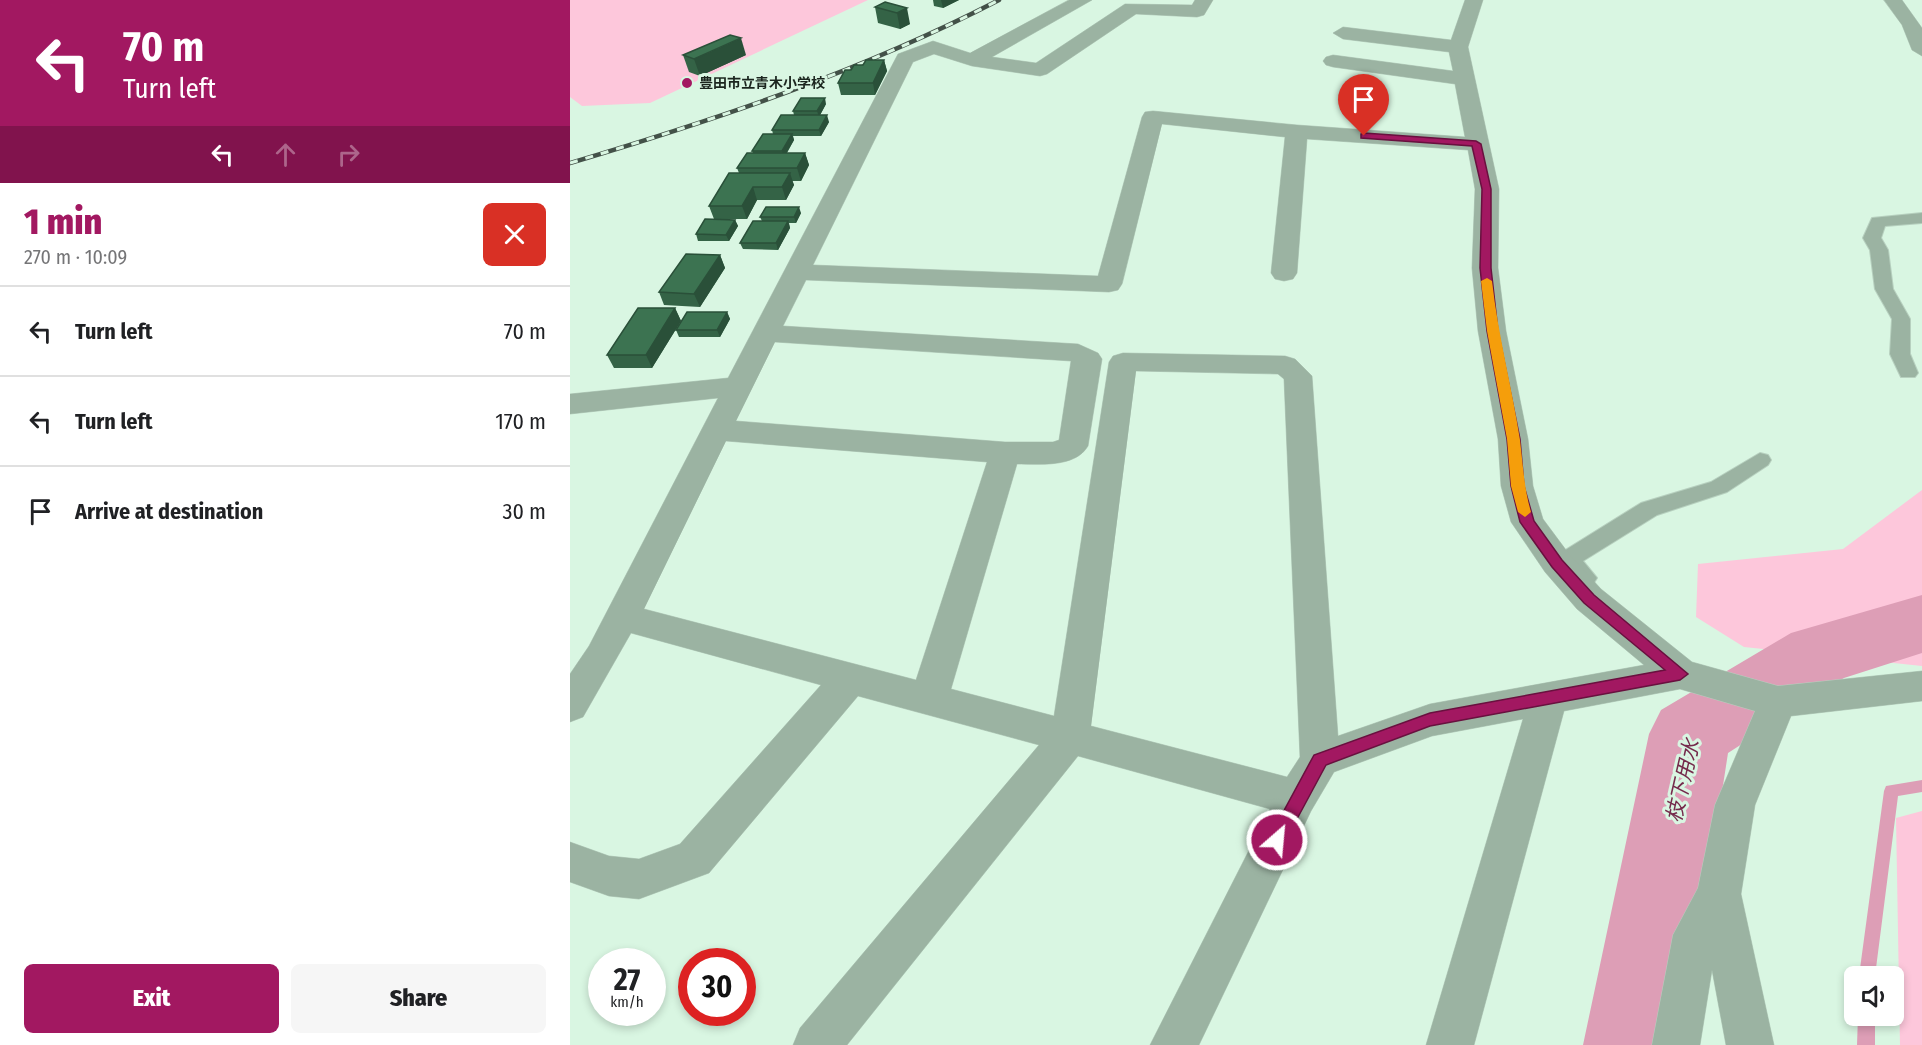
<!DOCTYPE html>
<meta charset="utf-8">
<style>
:root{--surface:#fff;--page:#f6f6f6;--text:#202124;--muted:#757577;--line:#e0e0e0;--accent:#a21861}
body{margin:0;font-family:"Fira Sans Condensed","Noto Sans JP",sans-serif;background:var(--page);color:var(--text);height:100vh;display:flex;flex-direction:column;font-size:22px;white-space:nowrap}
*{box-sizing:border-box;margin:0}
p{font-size:20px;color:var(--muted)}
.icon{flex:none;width:33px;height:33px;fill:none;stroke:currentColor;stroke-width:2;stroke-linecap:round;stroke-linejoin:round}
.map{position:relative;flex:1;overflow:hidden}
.sheet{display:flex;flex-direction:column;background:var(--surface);width:570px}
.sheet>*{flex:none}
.guide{background:#a21861;color:#fff;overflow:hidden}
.fabs{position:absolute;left:1274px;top:966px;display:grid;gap:12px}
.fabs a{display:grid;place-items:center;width:60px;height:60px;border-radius:9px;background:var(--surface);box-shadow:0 3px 9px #0003;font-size:30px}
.speed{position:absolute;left:18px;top:948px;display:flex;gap:12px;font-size:30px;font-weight:700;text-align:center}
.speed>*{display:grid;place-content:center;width:78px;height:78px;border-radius:50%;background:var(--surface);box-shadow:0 3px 9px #0003;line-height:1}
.speed small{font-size:15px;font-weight:400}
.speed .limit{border:9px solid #d22;background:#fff;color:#111}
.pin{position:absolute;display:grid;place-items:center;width:51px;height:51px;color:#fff;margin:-62px -26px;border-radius:50% 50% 50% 0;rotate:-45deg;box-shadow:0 0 6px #0007}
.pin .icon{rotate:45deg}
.me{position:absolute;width:66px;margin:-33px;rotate:27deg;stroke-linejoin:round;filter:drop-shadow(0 0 4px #0008)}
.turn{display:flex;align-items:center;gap:21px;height:126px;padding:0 24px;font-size:27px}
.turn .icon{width:78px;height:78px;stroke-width:2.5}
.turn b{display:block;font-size:42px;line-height:51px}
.lanes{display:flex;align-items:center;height:57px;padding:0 24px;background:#0003;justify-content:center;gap:30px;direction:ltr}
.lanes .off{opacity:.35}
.round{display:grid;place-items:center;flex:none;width:63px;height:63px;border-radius:9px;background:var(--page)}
.head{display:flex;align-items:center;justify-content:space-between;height:102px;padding:0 24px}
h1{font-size:36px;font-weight:800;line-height:45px;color:var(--accent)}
.button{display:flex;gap:12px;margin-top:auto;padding:12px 24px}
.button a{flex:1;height:69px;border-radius:9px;background:var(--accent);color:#fff;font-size:24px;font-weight:800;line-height:69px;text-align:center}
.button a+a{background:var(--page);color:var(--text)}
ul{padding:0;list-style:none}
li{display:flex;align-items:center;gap:18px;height:90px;padding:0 24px;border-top:2px solid var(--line)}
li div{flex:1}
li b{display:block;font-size:22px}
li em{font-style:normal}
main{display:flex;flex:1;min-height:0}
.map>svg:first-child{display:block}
.green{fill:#fdc7db}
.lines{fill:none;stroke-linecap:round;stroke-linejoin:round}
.stream{fill:#dd9eb6;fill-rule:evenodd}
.river{fill:#dd9eb6;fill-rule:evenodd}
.service-casing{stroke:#b7d0bf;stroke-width:2}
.minor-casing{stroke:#b7d0bf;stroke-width:1}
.service{fill:#9bb3a2;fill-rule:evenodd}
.minor{fill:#9bb3a2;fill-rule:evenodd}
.rail-casing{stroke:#435148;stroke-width:4.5}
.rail{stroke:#d9f6e2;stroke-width:3;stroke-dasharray:8;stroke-linecap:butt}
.wall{fill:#346346}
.shaded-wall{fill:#2a5039}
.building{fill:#3c7351;stroke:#2a5039;stroke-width:1.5}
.route{fill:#a21861;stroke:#69103f;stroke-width:1.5}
.slow{fill:#f59e0b}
.poi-dot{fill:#a21861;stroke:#d9f6e2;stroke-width:2}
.labels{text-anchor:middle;stroke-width:6;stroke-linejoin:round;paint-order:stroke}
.far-poi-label{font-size:14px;font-weight:bold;fill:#1b251e;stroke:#d9f6e2;text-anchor:start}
.near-water-label{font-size:21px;font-style:italic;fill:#752b4c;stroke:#d9f6e2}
</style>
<main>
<section class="sheet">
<div class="guide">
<div class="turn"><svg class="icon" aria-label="left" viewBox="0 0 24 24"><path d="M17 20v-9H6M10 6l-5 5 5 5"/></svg><div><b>70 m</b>Turn left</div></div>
<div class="lanes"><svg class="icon" aria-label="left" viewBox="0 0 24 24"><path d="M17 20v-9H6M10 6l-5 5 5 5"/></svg><svg class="icon off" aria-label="ahead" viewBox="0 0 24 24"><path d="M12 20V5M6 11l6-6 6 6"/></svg><svg class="icon off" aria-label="right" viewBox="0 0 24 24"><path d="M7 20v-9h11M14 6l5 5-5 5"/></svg></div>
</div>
<div class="head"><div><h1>1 min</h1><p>270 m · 10:09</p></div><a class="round" style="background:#d93025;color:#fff"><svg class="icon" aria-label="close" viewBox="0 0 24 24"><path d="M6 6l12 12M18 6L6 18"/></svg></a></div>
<ul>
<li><svg class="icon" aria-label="left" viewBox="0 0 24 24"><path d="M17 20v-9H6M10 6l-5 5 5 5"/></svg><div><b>Turn left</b></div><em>70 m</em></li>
<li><svg class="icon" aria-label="left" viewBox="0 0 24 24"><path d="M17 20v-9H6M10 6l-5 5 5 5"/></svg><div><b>Turn left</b></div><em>170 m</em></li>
<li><svg class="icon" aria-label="arrive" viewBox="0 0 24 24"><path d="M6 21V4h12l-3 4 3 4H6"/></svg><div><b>Arrive at destination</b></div><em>30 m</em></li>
</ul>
<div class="button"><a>Exit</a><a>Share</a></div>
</section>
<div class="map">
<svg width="1352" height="1045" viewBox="0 0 1352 1045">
<rect width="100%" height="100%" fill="#d9f6e2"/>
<g class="green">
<path d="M 0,0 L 298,0 L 80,103 L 12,106 L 0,97 Z"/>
<path d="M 1352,490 L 1352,666 L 1174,647 L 1126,617 L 1128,564 L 1273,549 Z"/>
<path d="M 1352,811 L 1352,1045 L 1330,1045 L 1326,818 Z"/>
</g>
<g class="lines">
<g class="stream">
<path d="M 1352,780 L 1352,792 L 1328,796 L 1305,976 L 1289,976 L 1314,791 L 1316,786 Z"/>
<path d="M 1288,1016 L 1305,1016 L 1305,1045 L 1287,1045 Z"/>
</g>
<path class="river" d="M 1352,595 L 1352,653 L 1274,678 L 1158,753 L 1113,1045 L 1013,1045 L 1079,734 L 1091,710 L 1221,633 Z"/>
<defs>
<g id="service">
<path d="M 1352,213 L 1352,223 L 1315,226 L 1311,238 L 1318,250 L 1323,289 L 1340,319 L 1340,354 L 1348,373 L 1345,377 L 1331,377 L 1320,354 L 1322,319 L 1305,289 L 1300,250 L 1293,238 L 1302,218 Z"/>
<path d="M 1190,453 L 1198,455 L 1201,460 L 1198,465 L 1157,492 L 1087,515 L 1013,561 L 1027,578 L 1023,584 C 1007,589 993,574 985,560 L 989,554 L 1071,503 L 1141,482 Z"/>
</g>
<g id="minor">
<path d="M 499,0 L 522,0 L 422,57 L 466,63 L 555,4 L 622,5 L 625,0 L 643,0 L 634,15 L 627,17 L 566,14 L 477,74 L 470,76 L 402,66 L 364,54 L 343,62 L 243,265 L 528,276 L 572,117 L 575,112 L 583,111 L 727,125 L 895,137 L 885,84 L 763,67 L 756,65 L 753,61 L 756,57 L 763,55 L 883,71 L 879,52 L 773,39 L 763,33 L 773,27 L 881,40 L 895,0 L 913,0 L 898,47 L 929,189 L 928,268 L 936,331 L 958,439 L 963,486 L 973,519 L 999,554 L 1031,589 L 1122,662 L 1208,686 L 1352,671 L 1352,701 L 1221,716 L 1185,805 L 1171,894 L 1204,1045 L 1156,1045 L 1142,970 L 1130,1045 L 1082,1045 L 1103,935 L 1128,888 L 1145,805 L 1185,711 L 1110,689 L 994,711 L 904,1045 L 856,1045 L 953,719 L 862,736 L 764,772 L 741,811 L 629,1045 L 580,1045 L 700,809 L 508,756 L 277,1045 L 223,1045 L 230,1028 L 469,745 L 288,696 L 139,873 L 69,899 L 39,896 L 0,882 L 0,842 L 39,856 L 69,859 L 110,844 L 251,685 L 61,633 L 13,717 L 0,722 L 0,674 L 19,646 L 148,398 L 0,414 L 0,394 L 158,378 L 328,54 L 363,41 L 400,53 ZM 592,124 L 715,137 L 701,273 L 705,279 L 714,281 L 723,279 L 727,273 L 737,139 L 898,150 L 905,189 L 902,268 L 908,331 L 928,439 L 931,486 L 941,522 L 975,572 L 1007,609 L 1074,665 L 860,704 L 768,736 L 742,376 L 725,359 L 715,356 L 553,353 L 543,356 L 539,362 L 484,716 L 381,689 L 447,464 C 470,464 505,468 518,446 L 532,359 L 528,353 L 508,344 L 213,326 L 236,280 L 539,292 L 548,290 L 552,284 ZM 205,342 L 501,361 L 489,440 L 483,442 L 435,442 L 166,421 ZM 566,371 L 708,374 L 714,379 L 730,757 L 717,777 L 521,726 ZM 156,441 L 417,462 L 346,680 L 74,609 Z"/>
<path d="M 1314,0 L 1332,0 L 1352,28 L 1352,56 L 1342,50 L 1332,25 Z"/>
</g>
</defs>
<use href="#service" class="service-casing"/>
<use href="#minor" class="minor-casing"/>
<use href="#service" class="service"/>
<use href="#minor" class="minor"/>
<defs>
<path id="rail" d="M 0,163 C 148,119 292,71 429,0"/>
</defs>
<use href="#rail" class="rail-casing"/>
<use href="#rail" class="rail"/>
</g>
<g class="wall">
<path d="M 363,0 L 389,0 L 373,8 L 364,6 Z"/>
<path d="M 315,2 L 340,24 L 330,29 L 308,23 L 305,7 Z"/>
<path d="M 113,55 L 176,55 L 130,76 L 119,72 Z"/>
<path d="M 314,60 L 317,71 L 305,95 L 271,95 L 268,83 L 281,70 L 293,65 Z"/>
<path d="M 256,104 L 250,115 L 259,122 L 251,136 L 223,136 L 224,140 L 217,153 L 235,153 L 239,165 L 231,181 L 222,181 L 224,185 L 216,200 L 187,200 L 177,219 L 144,219 L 139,206 L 169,173 L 167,168 L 183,153 L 182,151 L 203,134 L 202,130 L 224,115 L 223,111 Z"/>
<path d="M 231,213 L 226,223 L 219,223 L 220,228 L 208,250 L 173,249 L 170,243 L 192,221 L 190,217 Z"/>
<path d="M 165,220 L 168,226 L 159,241 L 128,241 L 126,234 Z"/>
<path d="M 150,255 L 155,268 L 130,307 L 94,305 L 89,292 Z"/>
<path d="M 105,308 L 111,321 L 82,368 L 44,368 L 37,355 Z"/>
<path d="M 157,312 L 160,319 L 150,337 L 109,337 L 106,330 Z"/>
</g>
<g class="shaded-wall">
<path d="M 371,0 L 389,0 L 373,8 Z"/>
<path d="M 337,8 L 340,24 L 330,29 L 327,13 Z"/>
<path d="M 171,38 L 176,55 L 130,76 L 124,59 Z"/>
<path d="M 314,60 L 317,71 L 305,95 L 303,83 Z"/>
<path d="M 255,98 L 256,104 L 249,117 L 247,111 Z"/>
<path d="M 257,115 L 259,122 L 251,136 L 249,130 Z"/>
<path d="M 222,134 L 224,140 L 214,157 L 212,151 Z"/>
<path d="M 235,153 L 239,165 L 231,181 L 227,168 Z"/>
<path d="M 220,173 L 224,185 L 216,200 L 212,187 Z"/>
<path d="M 183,187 L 187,200 L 177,219 L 172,206 Z"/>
<path d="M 229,207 L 231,213 L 226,223 L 224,217 Z"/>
<path d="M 165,220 L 168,226 L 159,241 L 156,235 Z"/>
<path d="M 218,221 L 220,228 L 208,250 L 206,243 Z"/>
<path d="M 150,255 L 155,268 L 130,307 L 124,294 Z"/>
<path d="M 105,308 L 111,321 L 82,368 L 76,355 Z"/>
<path d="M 157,312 L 160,319 L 150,337 L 147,330 Z"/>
</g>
<g class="building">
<path d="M 315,2 L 337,8 L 327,13 L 305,7 Z"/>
<path d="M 160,35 L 171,38 L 124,59 L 113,55 Z"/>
<path d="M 296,60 L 314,60 L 303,83 L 268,83 L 275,70 L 281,70 L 284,65 L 293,65 Z"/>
<path d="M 231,98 L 255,98 L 247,111 L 223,111 Z"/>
<path d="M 211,115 L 257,115 L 249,130 L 202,130 Z"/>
<path d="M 193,134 L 222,134 L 212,151 L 182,151 Z"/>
<path d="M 177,153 L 235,153 L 227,168 L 167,168 Z"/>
<path d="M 159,173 L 220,173 L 212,187 L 183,187 L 172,206 L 139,206 Z"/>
<path d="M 196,207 L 229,207 L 224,217 L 190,217 Z"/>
<path d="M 135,219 L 165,220 L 156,235 L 126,234 Z"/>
<path d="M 183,221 L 218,221 L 206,243 L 170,243 Z"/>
<path d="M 116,254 L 150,255 L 124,294 L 89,292 Z"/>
<path d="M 68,308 L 105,308 L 76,355 L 37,355 Z"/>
<path d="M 117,312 L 157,312 L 147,330 L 106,330 Z"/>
</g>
<path class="route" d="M 794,133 L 906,141 L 911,144 L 921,189 L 921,268 L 928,331 L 950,439 L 954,486 L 964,521 L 992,560 L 1024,595 L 1118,674 L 1110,680 L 860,726 L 756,765 L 713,845 L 707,847 L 701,845 L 698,840 L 744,755 L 860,713 L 1095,670 L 1014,603 L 982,567 L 950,522 L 941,486 L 937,439 L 917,331 L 910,268 L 912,189 L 902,146 L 791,138 L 791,134 Z"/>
<path class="slow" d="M 917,278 L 922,281 C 928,335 942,387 950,440 C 953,465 954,488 961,512 L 955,517 L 948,512 L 941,486 L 937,439 L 917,331 L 911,281 Z"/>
<circle class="poi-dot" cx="117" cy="83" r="6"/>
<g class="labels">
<g class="far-poi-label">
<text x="129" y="88">豊田市立青木小学校</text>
</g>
<g class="near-water-label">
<text transform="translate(1113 781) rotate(-77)" y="7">枝下用水</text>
</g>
</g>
</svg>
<div class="fabs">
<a><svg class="icon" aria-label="sound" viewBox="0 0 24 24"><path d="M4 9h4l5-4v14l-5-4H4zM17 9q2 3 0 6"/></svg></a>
</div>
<div class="speed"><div>27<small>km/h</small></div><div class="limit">30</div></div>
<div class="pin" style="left:794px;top:136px;background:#d93025"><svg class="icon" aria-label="arrive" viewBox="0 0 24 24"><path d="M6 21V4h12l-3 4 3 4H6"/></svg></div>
<svg class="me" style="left:707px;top:840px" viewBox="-20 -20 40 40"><circle r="17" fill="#a21861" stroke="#fff" stroke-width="3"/><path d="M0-11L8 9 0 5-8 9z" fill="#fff"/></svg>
</div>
</main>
